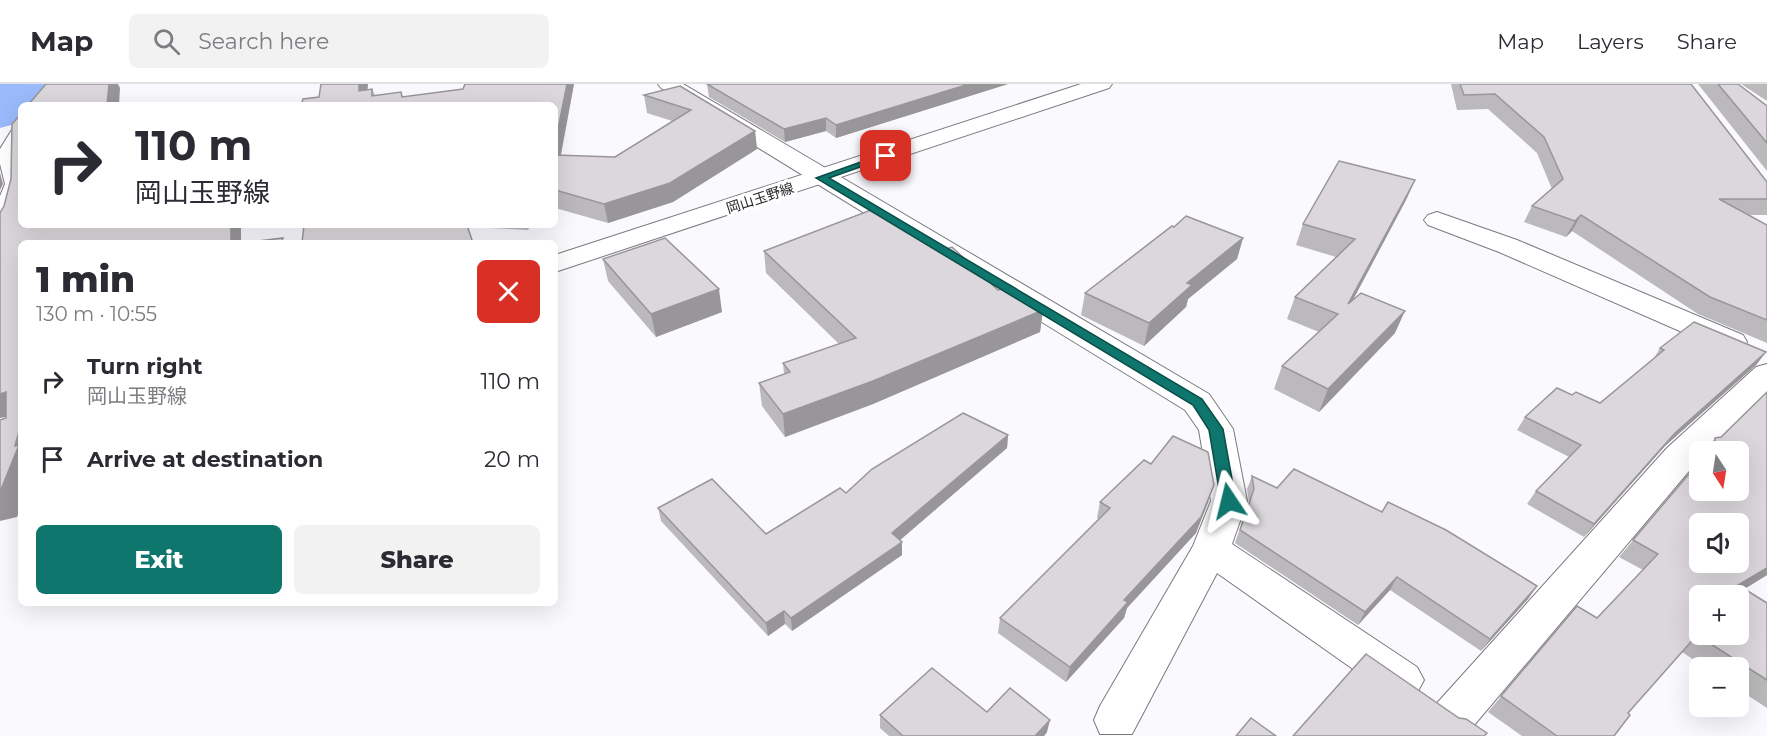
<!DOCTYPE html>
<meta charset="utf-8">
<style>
:root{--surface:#fff;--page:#f2f2f3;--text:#2b2b33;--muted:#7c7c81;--line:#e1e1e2;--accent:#0f766e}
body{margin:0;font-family:Montserrat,"Noto Sans JP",sans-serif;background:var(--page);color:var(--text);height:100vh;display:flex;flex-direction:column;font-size:22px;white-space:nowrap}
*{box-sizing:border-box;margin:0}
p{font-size:20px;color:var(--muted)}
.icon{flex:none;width:33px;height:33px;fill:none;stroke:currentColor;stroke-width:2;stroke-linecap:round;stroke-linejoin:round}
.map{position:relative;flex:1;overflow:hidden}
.drawer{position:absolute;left:18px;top:156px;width:540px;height:366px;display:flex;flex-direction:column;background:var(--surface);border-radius:9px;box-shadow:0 6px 24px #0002}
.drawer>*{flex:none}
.hud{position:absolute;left:18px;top:18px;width:540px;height:126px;border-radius:9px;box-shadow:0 6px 24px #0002;background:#fff;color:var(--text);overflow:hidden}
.needle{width:39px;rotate:168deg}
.fabs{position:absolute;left:1689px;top:357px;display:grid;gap:12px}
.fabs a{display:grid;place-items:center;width:60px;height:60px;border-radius:9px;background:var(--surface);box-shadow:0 6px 24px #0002;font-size:30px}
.pin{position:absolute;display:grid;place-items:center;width:51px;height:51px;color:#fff;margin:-26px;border-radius:12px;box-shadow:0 3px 9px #0006}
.me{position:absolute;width:66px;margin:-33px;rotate:350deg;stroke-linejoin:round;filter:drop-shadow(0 0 4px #0008)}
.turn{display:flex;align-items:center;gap:21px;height:126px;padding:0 18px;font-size:27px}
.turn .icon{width:78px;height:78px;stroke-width:2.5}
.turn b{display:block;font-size:42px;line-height:51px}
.round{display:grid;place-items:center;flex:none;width:63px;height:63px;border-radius:9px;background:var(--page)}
.headline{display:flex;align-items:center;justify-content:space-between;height:102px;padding:0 18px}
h1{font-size:36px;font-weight:800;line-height:45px}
.primary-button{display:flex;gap:12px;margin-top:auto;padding:12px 18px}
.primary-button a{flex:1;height:69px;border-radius:9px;background:var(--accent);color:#fff;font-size:24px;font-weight:800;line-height:69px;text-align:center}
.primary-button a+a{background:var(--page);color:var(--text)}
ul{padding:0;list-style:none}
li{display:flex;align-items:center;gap:18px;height:78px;padding:0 18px}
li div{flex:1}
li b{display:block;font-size:22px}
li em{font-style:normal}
header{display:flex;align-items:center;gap:36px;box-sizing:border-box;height:84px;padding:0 30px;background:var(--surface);border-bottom:2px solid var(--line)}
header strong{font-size:28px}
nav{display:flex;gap:33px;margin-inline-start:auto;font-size:21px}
.search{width:420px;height:54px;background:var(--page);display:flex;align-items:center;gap:15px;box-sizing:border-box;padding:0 21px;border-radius:9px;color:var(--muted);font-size:22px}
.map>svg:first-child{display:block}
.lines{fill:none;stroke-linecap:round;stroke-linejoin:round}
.river{fill:#9bbafb;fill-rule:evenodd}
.street-casing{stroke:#7a7a7f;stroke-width:2}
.primary-casing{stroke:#7a7a7f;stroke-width:2}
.street{fill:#fff;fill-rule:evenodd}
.primary{fill:#fff;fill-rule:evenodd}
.wall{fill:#bcb9bd;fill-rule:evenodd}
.shaded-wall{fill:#99969a}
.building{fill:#dbd7dc;stroke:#99969a;stroke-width:1.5;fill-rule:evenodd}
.route{fill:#0f766e;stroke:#0a4d48;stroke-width:1.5}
.labels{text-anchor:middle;stroke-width:6;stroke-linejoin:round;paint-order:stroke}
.far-street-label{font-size:14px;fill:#28282a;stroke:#fff}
</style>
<header>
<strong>Map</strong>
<div class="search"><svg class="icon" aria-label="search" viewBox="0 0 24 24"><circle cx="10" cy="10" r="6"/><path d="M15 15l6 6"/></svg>Search here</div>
<nav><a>Map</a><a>Layers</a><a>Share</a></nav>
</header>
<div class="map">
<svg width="1767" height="652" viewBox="0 0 1767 652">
<rect width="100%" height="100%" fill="#fafafe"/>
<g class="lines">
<path class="river" d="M 0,0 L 59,0 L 52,11 L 40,21 L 21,21 L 19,39 L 0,44 Z"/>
<defs>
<g id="street">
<path d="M 658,0 L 683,0 L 1209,310 L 1233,345 L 1247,417 L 1232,460 L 1417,583 L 1424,596 L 1417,609 L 1402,615 L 1387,609 L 1217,489 L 1132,650 L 1100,650 L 1094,636 L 1100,622 L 1193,462 L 1211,417 L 1199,346 L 1185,326 L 661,4 Z"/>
<path d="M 21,42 C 21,75 28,124 9,152 L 0,154 L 0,112 L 5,100 L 0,80 L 0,65 L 13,44 Z"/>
<path d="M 1437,128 L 1517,156 L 1743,251 L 1747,258 L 1743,265 L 1732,267 L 1721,265 L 1499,168 L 1428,141 L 1424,136 L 1428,131 Z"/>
<path d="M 1767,280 L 1767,308 L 1706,368 L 1700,368 L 1700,374 L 1470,646 L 1454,652 L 1438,646 L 1432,632 L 1438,618 L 1667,364 L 1756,283 Z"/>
</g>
<path id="primary" d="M 1081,0 L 1112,0 L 1109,4 L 555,188 L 555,171 Z"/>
</defs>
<use href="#street" class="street-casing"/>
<use href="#primary" class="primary-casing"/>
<use href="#street" class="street"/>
<use href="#primary" class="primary"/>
</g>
<g class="wall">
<path d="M 321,0 L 368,0 L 367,6 L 372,5 L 375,11 L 401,8 L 403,13 L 463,5 L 465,0 L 574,0 L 561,71 L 615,73 L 672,37 L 647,29 L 644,11 L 680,2 L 755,47 L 757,65 L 673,118 L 608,139 L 555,124 L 555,21 L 301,21 L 303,15 L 319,13 Z"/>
<path d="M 707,0 L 1008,0 L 836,54 L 826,47 L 785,58 L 709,13 Z"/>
<path d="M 1451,0 L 1691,0 L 1767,98 L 1767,131 L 1750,131 L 1767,141 L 1767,259 L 1698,230 L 1572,147 L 1566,153 L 1524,138 L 1532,122 L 1552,105 L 1537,69 L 1488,25 L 1457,26 Z"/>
<path d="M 1698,0 L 1738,0 L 1767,22 L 1767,87 Z"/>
<path d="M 1741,0 L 1767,0 L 1767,17 Z"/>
<path d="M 1415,96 L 1406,116 L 1354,214 L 1395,249 L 1319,328 L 1274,305 L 1282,282 L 1319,248 L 1287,235 L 1295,213 L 1336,173 L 1296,161 L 1303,140 Z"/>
<path d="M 304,141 L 531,141 L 528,146 L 468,143 Z"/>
<path d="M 1243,154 L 1237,175 L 1188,215 L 1186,223 L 1144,262 L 1081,231 L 1085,209 Z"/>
<path d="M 764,167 L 998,206 L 1043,226 L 1040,248 L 873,320 L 785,353 L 762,322 L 759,299 L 784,290 L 783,279 L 839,260 L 766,189 Z"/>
<path d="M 603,175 L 722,228 L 656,253 L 608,197 Z"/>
<path d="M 1660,264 L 1766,268 L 1756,281 L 1665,362 L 1584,453 L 1527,420 L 1536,407 L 1569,373 L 1517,346 L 1525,333 L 1572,311 L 1600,319 L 1653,276 Z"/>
<path d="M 1767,308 L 1767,491 L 1744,505 L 1767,519 L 1767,624 L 1738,605 L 1738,584 L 1706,584 L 1682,568 L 1628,629 L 1630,631 L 1614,652 L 1522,652 L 1488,628 L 1577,522 L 1597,534 L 1643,486 L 1619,473 L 1700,377 L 1700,406 L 1738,406 L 1738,368 L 1704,368 L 1715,354 L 1721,353 ZM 1700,440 L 1738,440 L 1738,478 L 1700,478 ZM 1700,512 L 1738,512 L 1738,550 L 1700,550 Z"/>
<path d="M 1008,351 L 1007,364 L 900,456 L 902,471 L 792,547 L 785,540 L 768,552 L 661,437 L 658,424 L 766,450 L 846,409 Z"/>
<path d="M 1252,392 L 1277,404 L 1382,428 L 1537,502 L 1528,515 L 1481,567 L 1390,506 L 1358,541 L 1235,459 L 1249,418 L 1247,405 Z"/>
<path d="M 1209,417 L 1196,449 L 1127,524 L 1124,534 L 1066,598 L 998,549 L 1000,534 L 1099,435 L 1097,434 L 1100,418 Z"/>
<path d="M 987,628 L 1047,648 L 1044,652 L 889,652 L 880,644 L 880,631 Z"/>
</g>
<g class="shaded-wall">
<path d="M 109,0 L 118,0 L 120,4 L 119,21 L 107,21 Z"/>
<path d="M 359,0 L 368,0 L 366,21 L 359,7 Z"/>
<path d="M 567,0 L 574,0 L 557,90 L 555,80 L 555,60 Z"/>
<path d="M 969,0 L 1008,0 L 836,54 L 836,41 Z"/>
<path d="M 826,34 L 826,47 L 785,58 L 784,45 Z"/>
<path d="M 755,47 L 757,65 L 673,118 L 608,139 L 604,120 Z"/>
<path d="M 0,89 L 3,100 L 0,106 Z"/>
<path d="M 1415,96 L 1406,116 L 1339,242 L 1348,220 Z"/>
<path d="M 1581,131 L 1572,147 L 1566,153 L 1575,137 Z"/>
<rect x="231" y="141" width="10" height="18"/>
<path d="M 1243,154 L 1237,175 L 1188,215 L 1186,223 L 1144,262 L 1149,239 L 1187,199 Z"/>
<path d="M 719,205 L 722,228 L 656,253 L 651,230 Z"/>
<path d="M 1043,226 L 1040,248 L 873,320 L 785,353 L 783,330 Z"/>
<path d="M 1405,227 L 1395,249 L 1319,328 L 1328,305 Z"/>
<path d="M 1766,268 L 1756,281 L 1665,362 L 1584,453 L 1594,440 L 1675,349 Z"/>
<path d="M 6,308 L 21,330 L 0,334 L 0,310 Z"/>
<path d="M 21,340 L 21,423 L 17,433 L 0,437 L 0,408 Z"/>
<path d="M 1008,351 L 1007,364 L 892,463 L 892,449 Z"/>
<path d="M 1214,401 L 1196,449 L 1127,524 L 1124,534 L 1066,598 L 1070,583 Z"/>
<path d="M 902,458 L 902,471 L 792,547 L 791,534 Z"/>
<path d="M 1767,484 L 1767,491 L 1733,512 L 1738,501 Z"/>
<path d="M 1397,493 L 1390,506 L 1358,541 L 1365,528 Z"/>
<path d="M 1537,502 L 1528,515 L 1481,567 L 1490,555 Z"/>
<path d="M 784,527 L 785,540 L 768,552 L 766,539 Z"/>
<path d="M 1050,636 L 1047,648 L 1044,652 L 1035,652 Z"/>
</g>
<g class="building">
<path d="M 46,0 L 109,0 L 107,21 L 28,21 Z"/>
<path d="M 321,0 L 359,0 L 359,7 L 372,5 L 372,12 L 401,8 L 402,13 L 463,5 L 465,0 L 567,0 L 555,60 L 555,21 L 301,21 L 303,15 L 319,13 Z"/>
<path d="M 707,0 L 969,0 L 836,41 L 826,34 L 784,45 Z"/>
<path d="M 1460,0 L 1691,0 L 1767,98 L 1767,115 L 1719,115 L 1767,141 L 1767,236 L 1710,213 L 1581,131 L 1575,137 L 1532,122 L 1563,95 L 1544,53 L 1495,10 L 1464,11 Z"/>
<path d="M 1718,0 L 1738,0 L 1767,22 L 1767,59 Z"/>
<path d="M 680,2 L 755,47 L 670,99 L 604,120 L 555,106 L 555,71 L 615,73 L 691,26 L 644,11 Z"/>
<path d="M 21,30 L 21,141 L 231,141 L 231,159 L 21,159 L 21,340 L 15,362 L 19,361 L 0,408 L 0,336 L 6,334 L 6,308 L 0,310 L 0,129 L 4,122 L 11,95 L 12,40 Z"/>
<path d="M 1339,77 L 1415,96 L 1348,220 L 1361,209 L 1405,227 L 1328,305 L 1282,282 L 1338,230 L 1295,213 L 1355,155 L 1303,140 Z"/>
<path d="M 876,124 L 940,167 L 952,163 L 998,206 L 1010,201 L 1043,226 L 873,297 L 783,330 L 759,299 L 790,288 L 783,279 L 856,254 L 764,167 Z"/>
<path d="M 1186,132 L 1243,154 L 1187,199 L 1192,201 L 1149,239 L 1085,209 L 1172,142 L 1174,143 Z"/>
<path d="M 304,141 L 467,141 L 473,159 L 302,159 Z"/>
<path d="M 283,154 L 281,159 L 242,159 Z"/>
<path d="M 665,154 L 719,205 L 651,230 L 603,175 Z"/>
<path d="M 1694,238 L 1766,268 L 1675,349 L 1594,440 L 1536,407 L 1581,361 L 1525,333 L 1557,304 L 1572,311 L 1576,308 L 1600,319 L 1664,266 L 1660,264 Z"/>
<path d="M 1767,308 L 1767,484 L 1738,501 L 1767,519 L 1767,596 L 1697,551 L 1628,629 L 1630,631 L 1614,652 L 1557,652 L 1501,612 L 1577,522 L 1597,534 L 1658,470 L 1633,456 L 1700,377 L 1700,406 L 1738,406 L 1738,368 L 1708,368 L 1715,359 L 1715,354 L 1721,353 ZM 1700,440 L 1738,440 L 1738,478 L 1700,478 ZM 1700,512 L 1738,512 L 1738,550 L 1700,550 Z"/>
<path d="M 963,329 L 1008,351 L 892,449 L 902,458 L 791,534 L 784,527 L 766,539 L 658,424 L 712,395 L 766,450 L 840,404 L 846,409 L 872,385 Z"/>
<path d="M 1173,352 L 1208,368 L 1214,401 L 1201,433 L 1124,516 L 1128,518 L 1070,583 L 1000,534 L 1110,424 L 1100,418 L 1144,376 L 1151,380 Z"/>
<path d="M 1294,385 L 1382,428 L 1388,418 L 1446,446 L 1537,502 L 1490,555 L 1397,493 L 1365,528 L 1240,446 L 1254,405 L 1252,392 L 1277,404 Z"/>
<path d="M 1366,570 L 1459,634 L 1466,635 L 1487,649 L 1484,652 L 1293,652 Z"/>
<path d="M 932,584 L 987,628 L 1010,604 L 1050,636 L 1035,652 L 903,652 L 880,631 Z"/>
<path d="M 1251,634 L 1276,652 L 1236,652 Z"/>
</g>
<path class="route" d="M 883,70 L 891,72 L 829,94 L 1202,315 L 1223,345 L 1236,417 L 1234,420 L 1223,420 L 1221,417 L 1209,346 L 1193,321 L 816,94 Z"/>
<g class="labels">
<g class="far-street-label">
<text transform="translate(760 114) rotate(-18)" y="5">岡山玉野線</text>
</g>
</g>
</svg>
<div class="fabs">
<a><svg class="needle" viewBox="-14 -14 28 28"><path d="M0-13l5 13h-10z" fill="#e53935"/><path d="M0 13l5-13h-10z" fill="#7c7c81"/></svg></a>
<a><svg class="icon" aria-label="sound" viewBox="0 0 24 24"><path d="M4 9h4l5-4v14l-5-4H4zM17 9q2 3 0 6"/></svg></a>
<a>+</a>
<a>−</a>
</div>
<div class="pin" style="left:886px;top:72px;background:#d93025"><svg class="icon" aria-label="arrive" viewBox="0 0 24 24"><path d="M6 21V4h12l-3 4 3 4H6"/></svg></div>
<svg class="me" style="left:1229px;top:417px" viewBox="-20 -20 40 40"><path d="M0-17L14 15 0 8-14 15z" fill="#0f766e" stroke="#fff" stroke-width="4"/></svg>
<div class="hud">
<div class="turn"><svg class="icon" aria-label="right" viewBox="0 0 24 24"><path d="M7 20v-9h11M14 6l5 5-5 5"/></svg><div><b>110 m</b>岡山玉野線</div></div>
</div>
<section class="drawer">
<div class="headline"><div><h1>1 min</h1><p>130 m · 10:55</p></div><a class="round" style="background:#d93025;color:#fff"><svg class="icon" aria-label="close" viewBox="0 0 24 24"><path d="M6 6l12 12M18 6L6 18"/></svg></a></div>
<ul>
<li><svg class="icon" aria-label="right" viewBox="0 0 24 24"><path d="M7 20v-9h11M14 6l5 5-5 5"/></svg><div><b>Turn right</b><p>岡山玉野線</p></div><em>110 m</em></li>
<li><svg class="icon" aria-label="arrive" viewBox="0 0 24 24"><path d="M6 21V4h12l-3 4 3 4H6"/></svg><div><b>Arrive at destination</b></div><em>20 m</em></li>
</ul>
<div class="primary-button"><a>Exit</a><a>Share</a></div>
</section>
</div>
